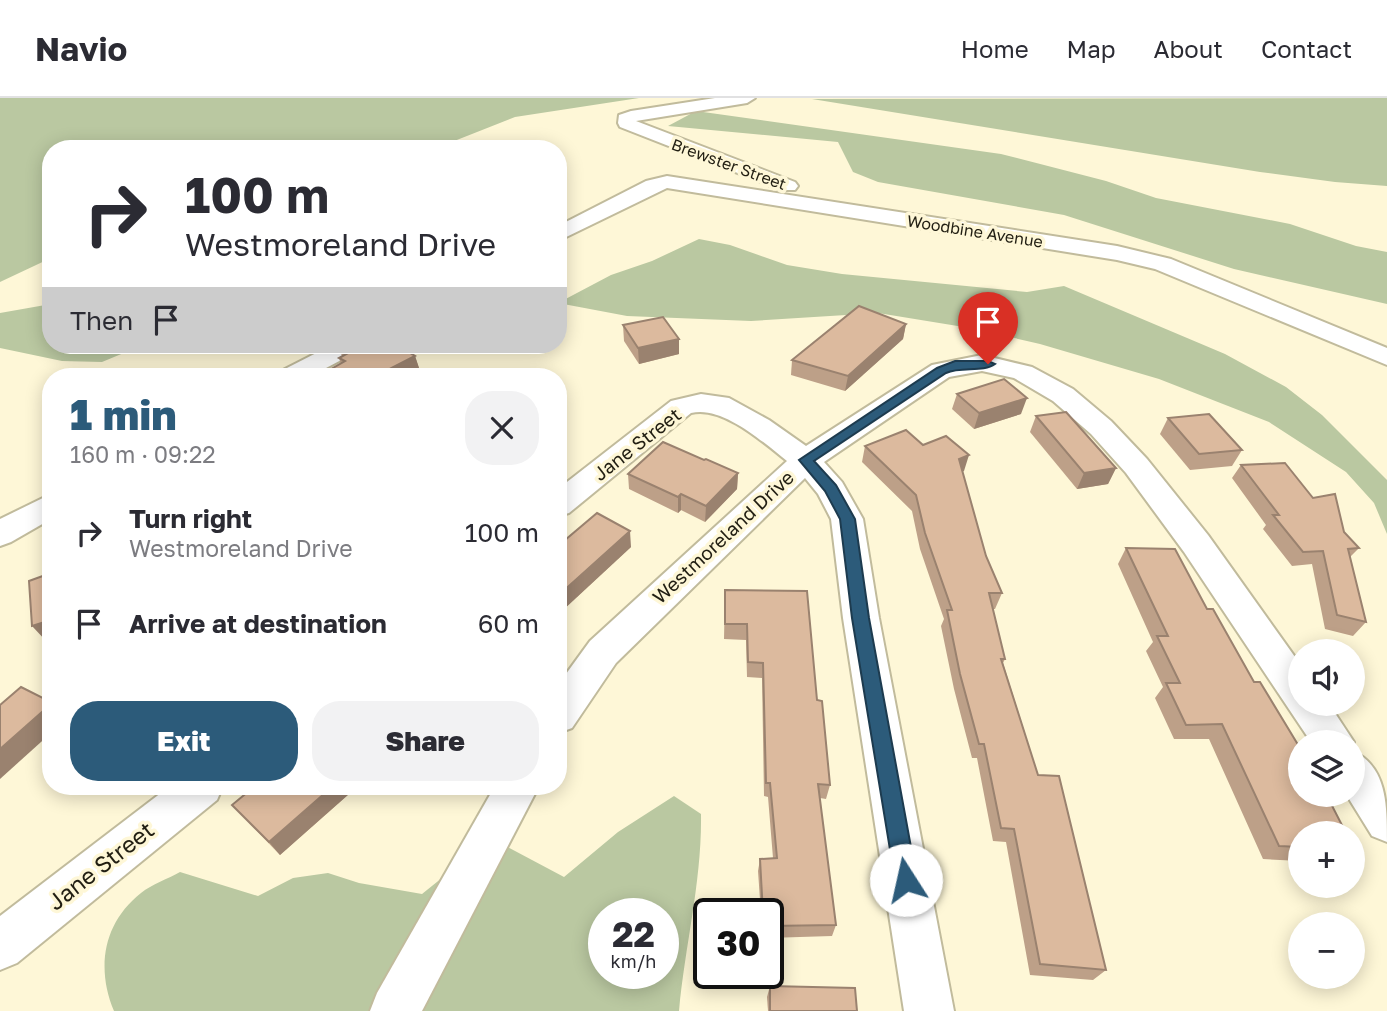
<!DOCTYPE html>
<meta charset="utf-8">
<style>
:root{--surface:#fff;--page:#f2f2f3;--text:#2b2b33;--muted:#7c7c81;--line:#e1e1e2;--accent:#2c5b7a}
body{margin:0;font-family:"Golos Text",sans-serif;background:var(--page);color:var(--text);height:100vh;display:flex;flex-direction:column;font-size:26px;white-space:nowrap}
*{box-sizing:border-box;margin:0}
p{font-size:23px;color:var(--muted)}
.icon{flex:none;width:38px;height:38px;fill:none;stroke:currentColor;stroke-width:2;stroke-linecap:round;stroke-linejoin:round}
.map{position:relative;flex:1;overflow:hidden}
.sheet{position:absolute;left:42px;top:270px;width:525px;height:427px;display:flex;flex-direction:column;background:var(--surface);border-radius:28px;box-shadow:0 4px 18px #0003}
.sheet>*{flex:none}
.hud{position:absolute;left:42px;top:42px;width:525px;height:214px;border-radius:28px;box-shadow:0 4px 18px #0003;background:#fff;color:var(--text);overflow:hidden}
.buttons{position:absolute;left:1288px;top:541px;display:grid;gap:14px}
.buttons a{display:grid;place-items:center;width:77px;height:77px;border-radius:50%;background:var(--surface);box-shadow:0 4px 18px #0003;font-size:35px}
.speed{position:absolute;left:588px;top:800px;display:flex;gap:14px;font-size:35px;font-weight:700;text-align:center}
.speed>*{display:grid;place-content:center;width:91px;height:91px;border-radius:50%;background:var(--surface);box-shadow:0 4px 18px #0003;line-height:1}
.speed small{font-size:18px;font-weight:400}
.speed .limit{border:4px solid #111;border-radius:10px;background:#fff;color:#111}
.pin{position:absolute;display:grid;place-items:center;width:60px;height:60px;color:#fff;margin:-72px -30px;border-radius:50% 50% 50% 0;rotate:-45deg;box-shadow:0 0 7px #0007}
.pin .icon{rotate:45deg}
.me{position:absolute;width:77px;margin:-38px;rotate:350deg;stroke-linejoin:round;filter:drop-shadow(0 0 5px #0008)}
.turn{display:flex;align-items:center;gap:24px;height:147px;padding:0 28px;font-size:32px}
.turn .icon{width:91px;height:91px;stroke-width:2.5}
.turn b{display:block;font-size:49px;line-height:60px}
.then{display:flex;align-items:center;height:66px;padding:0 28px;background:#0003;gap:14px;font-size:26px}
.round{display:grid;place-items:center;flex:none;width:74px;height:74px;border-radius:28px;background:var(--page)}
.headline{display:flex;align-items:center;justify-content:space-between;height:119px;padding:0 28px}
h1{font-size:42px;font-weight:800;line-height:52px;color:var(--accent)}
.cta{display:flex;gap:14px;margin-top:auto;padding:14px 28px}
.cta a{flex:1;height:80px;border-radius:28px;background:var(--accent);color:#fff;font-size:28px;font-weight:800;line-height:80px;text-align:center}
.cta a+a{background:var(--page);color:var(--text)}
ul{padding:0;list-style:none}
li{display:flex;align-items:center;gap:21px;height:91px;padding:0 28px}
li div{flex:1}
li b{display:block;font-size:26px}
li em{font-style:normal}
header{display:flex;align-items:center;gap:42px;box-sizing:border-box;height:98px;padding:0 35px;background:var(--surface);border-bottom:2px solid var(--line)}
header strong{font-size:33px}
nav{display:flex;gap:38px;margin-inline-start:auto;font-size:24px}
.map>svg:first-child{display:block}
.forest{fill:#bac8a1;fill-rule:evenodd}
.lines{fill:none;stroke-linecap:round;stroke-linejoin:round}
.minor-casing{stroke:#c1bb9c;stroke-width:4}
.minor{fill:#fff;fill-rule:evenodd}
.wall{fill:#bda088}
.shaded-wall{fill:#9a826f}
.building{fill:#dcba9e;stroke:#9a826f;stroke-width:2}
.route{fill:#2c5b7a;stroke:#1d3b4f;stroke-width:2}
.labels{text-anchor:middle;stroke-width:7;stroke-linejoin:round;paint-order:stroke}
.far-street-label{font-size:16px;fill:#211e12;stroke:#fef7d7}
.street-label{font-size:19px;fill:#211e12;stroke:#fef7d7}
.near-street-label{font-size:23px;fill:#211e12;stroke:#fef7d7}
</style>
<header>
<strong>Navio</strong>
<nav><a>Home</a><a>Map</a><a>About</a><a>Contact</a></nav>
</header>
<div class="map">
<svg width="1387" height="913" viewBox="0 0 1387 913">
<rect width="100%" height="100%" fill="#fef7d7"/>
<g class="forest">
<path d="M 0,0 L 639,0 L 515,19 L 434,51 L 51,51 L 51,160 L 0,184 Z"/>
<path d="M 1387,0 L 1387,88 L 1335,84 L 1260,74 L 812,1 Z"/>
<path d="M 696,13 L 1001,56 L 1106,83 L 1156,100 L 1290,126 L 1356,148 L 1387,154 L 1387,206 L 1234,171 L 1064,117 L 878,84 L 853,74 L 838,44 L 668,28 Z"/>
<path d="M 699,141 L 730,147 L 787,167 L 842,176 L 1027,194 L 1064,188 L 1225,256 L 1286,289 L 1322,317 L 1387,382 L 1387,436 L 1374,405 L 1346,374 L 1269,324 L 1159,281 L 1040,246 L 976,231 L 878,215 L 751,223 L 627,218 L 558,205 L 611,177 L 652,163 Z"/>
<path d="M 51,206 L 51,247 L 143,247 L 102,264 L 62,263 L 0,250 L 0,215 Z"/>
<path d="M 674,698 L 701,716 C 702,783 685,847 679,913 L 114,913 C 96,870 103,825 141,795 C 152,786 168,781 180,774 L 258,798 L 293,780 L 328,775 L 359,785 L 422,796 L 463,763 L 504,747 L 564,779 L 618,734 ZM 604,816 L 663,816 L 663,875 L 604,875 Z"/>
</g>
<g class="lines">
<defs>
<g id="minor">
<path d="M 715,0 L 755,0 L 747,5 L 636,23 L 795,84 L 798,88 L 795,92 L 781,92 L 620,29 L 618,25 L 619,17 L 631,13 Z"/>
<path d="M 667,78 L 1117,148 L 1171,161 L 1387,250 L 1387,267 L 1155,171 L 1117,162 L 667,90 L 558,143 L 558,128 L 646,83 Z"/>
<path d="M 332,247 L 364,247 L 360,252 L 311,278 L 279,278 L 283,272 Z"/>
<path d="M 982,257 L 1032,269 L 1073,291 L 1111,323 L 1147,361 L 1208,437 L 1300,566 L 1300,606 L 1329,606 L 1354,644 L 1353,647 L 1353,644 L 1311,644 L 1184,454 L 1126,375 L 1091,336 L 1053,303 L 1014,280 L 982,273 L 949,279 L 824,364 L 842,384 L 863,421 L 879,520 L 954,913 L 904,913 L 843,520 L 831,421 L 818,396 L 805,380 L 616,565 L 572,630 L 558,635 L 558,587 L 590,543 L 787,363 C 763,344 722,307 691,315 L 569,415 L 558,418 L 558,391 L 671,303 L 701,296 L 729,300 L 769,322 L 806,348 L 932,267 Z"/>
<path d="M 51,396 L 51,421 L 11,444 L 0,448 L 0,421 Z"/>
<path d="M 1353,653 C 1387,669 1387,707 1387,744 L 1372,738 L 1346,696 L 1353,696 Z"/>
<path d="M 170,688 L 223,688 L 217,702 L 17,865 L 0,872 L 0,818 Z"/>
<path d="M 495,688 L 539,688 L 422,913 L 370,913 L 377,895 Z"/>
</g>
</defs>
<use href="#minor" class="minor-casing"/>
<use href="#minor" class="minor"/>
</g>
<g class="wall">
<path d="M 906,226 L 903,241 L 845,293 L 791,277 L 792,262 Z"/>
<path d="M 623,227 L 679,241 L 679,256 L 639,266 L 624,243 Z"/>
<path d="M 308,247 L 327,247 L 318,251 Z"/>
<path d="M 338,248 L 415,258 L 420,273 L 341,266 L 339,260 L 342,258 Z"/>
<path d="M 957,296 L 1021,316 L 974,331 L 952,311 Z"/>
<path d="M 1036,318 L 1116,370 L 1108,386 L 1077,391 L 1030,334 Z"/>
<path d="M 1168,320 L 1242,352 L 1232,368 L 1190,372 L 1160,336 Z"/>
<path d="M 865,348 L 964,373 L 962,373 L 986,458 L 1002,495 L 995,511 L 993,511 L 1005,561 L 1003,565 L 1038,677 L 1106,872 L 1093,882 L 1030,877 L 1006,744 L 993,743 L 977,660 L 972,660 L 954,591 L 941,528 L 944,521 L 920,451 L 912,413 L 862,364 Z"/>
<path d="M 704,362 L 738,375 L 737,391 L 705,424 L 681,412 L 678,415 L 629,391 L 628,376 Z"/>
<path d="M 1241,367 L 1313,400 L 1359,450 L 1350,459 L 1366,524 L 1353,538 L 1325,531 L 1312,466 L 1292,468 L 1263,431 L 1266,427 L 1232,380 Z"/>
<path d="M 558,448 L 631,449 L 563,512 L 558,509 Z"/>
<path d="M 1126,450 L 1300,735 L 1300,763 L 1263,761 L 1209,641 L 1174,641 L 1155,600 L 1163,589 L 1146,553 L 1153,544 L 1118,466 Z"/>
<path d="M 725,492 L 817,602 L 830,687 L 826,701 L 820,700 L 836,827 L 832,838 L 768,840 L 768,816 L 761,816 L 758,773 L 760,761 L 773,760 L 768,699 L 764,698 L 762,580 L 747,579 L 746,542 L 724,541 Z"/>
<path d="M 255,688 L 358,688 L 280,757 L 232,707 Z"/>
<path d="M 770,888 L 857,913 L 768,913 L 767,899 Z"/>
</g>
<g class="shaded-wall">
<path d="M 906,226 L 903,241 L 845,293 L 848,278 Z"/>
<path d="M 679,241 L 679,256 L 639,266 L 638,250 Z"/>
<path d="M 316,247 L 327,247 L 318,251 Z"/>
<path d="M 415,258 L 420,273 L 410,278 L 376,278 Z"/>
<path d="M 1027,300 L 1021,316 L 974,331 L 979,315 Z"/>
<path d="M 969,357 L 964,373 L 954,377 L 959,361 Z"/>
<path d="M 1116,370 L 1108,386 L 1077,391 L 1084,375 Z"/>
<path d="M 738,375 L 737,391 L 705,424 L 706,408 Z"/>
<path d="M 681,396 L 681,412 L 678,415 L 678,399 Z"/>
<path d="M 630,433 L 631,449 L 563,512 L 560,496 Z"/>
<path d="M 51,522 L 51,542 L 47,544 L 32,528 Z"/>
<path d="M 51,606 L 51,635 L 0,681 L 0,651 Z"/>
<path d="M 333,688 L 358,688 L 280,757 L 269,744 Z"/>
</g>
<g class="building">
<path d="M 859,208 L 906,226 L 848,278 L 792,262 Z"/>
<path d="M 663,219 L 679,241 L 638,250 L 623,227 Z"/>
<path d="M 341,247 L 397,247 L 415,258 L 376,278 L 319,278 L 345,263 L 339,260 L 350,254 L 338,248 Z"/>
<path d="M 1004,281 L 1027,300 L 979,315 L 957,296 Z"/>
<path d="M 1066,314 L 1116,370 L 1084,375 L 1036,318 Z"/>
<path d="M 1209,316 L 1242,352 L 1199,356 L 1168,320 Z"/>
<path d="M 906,332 L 923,347 L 946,338 L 969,357 L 959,361 L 986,458 L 1002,495 L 989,495 L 1005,561 L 1001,561 L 1038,677 L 1059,678 L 1106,872 L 1040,866 L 1014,731 L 1001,730 L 984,646 L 979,646 L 960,576 L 947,512 L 952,512 L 925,435 L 916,397 L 865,348 Z"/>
<path d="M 663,344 L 704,362 L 706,361 L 738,375 L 706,408 L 681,396 L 678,399 L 628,376 Z"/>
<path d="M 1285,365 L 1313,400 L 1335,396 L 1344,434 L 1359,450 L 1348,451 L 1366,524 L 1337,517 L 1323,453 L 1303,454 L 1273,417 L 1279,417 L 1241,367 Z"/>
<path d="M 597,415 L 630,433 L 560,496 L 558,495 L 558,448 Z"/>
<path d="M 1126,450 L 1175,451 L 1207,511 L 1213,511 L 1254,584 L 1260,584 L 1300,650 L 1300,696 L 1326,696 L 1346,735 L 1300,735 L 1300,749 L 1279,748 L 1222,626 L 1186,627 L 1166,585 L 1180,585 L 1157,538 L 1168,538 Z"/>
<path d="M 51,475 L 51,522 L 32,528 L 29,483 Z"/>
<path d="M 725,492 L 807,493 L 817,602 L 822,603 L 830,687 L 818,686 L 836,827 L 768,828 L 768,816 L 763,816 L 760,761 L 777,760 L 770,685 L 766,685 L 763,565 L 748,564 L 747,526 L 725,526 Z"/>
<path d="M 21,589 L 51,604 L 51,606 L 0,651 L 0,607 Z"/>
<path d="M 255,688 L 333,688 L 269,744 L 232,707 Z"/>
<path d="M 770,888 L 855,890 L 857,913 L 770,913 Z"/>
</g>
<path class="route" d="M 955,263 L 988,263 L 995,266 C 983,275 962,268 946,275 L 814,363 L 836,387 L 855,421 L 869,520 L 917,782 L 914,790 L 906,793 L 898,790 L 895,782 L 852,520 L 840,421 L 825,393 L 799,362 L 937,270 Z"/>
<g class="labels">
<g class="far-street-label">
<text transform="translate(729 66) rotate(20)" y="6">Brewster Street</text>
<text transform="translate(975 133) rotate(9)" y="6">Woodbine Avenue</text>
</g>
<g class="street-label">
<text transform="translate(637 346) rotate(-38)" y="7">Jane Street</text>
<text transform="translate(723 439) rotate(-43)" y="7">Westmoreland Drive</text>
</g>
<g class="near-street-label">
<text transform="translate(101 768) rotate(-38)" y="8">Jane Street</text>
</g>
</g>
</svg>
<div class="buttons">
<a><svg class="icon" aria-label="sound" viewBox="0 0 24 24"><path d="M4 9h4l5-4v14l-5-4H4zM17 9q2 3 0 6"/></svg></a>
<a><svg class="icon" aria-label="layers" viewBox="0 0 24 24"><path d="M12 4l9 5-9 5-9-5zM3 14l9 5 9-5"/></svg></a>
<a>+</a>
<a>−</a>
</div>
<div class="speed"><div>22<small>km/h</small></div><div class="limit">30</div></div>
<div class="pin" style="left:988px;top:266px;background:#d93025"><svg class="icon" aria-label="arrive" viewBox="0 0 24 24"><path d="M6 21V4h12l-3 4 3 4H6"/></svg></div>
<svg class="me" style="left:906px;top:782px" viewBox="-20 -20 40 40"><circle r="19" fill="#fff"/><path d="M0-13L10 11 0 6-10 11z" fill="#2c5b7a"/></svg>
<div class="hud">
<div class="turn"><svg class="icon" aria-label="right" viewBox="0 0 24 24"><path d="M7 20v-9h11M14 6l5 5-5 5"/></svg><div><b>100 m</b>Westmoreland Drive</div></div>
<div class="then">Then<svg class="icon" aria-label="arrive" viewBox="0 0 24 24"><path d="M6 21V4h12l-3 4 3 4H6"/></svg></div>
</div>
<section class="sheet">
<div class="headline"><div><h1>1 min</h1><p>160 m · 09:22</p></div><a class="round"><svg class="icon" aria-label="close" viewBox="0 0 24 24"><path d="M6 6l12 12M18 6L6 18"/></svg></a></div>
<ul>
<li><svg class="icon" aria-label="right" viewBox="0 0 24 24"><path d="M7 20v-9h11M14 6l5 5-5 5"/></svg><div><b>Turn right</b><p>Westmoreland Drive</p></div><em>100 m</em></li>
<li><svg class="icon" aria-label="arrive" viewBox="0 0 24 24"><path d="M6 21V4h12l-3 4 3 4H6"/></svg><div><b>Arrive at destination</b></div><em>60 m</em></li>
</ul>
<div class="cta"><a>Exit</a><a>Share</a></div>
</section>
</div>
